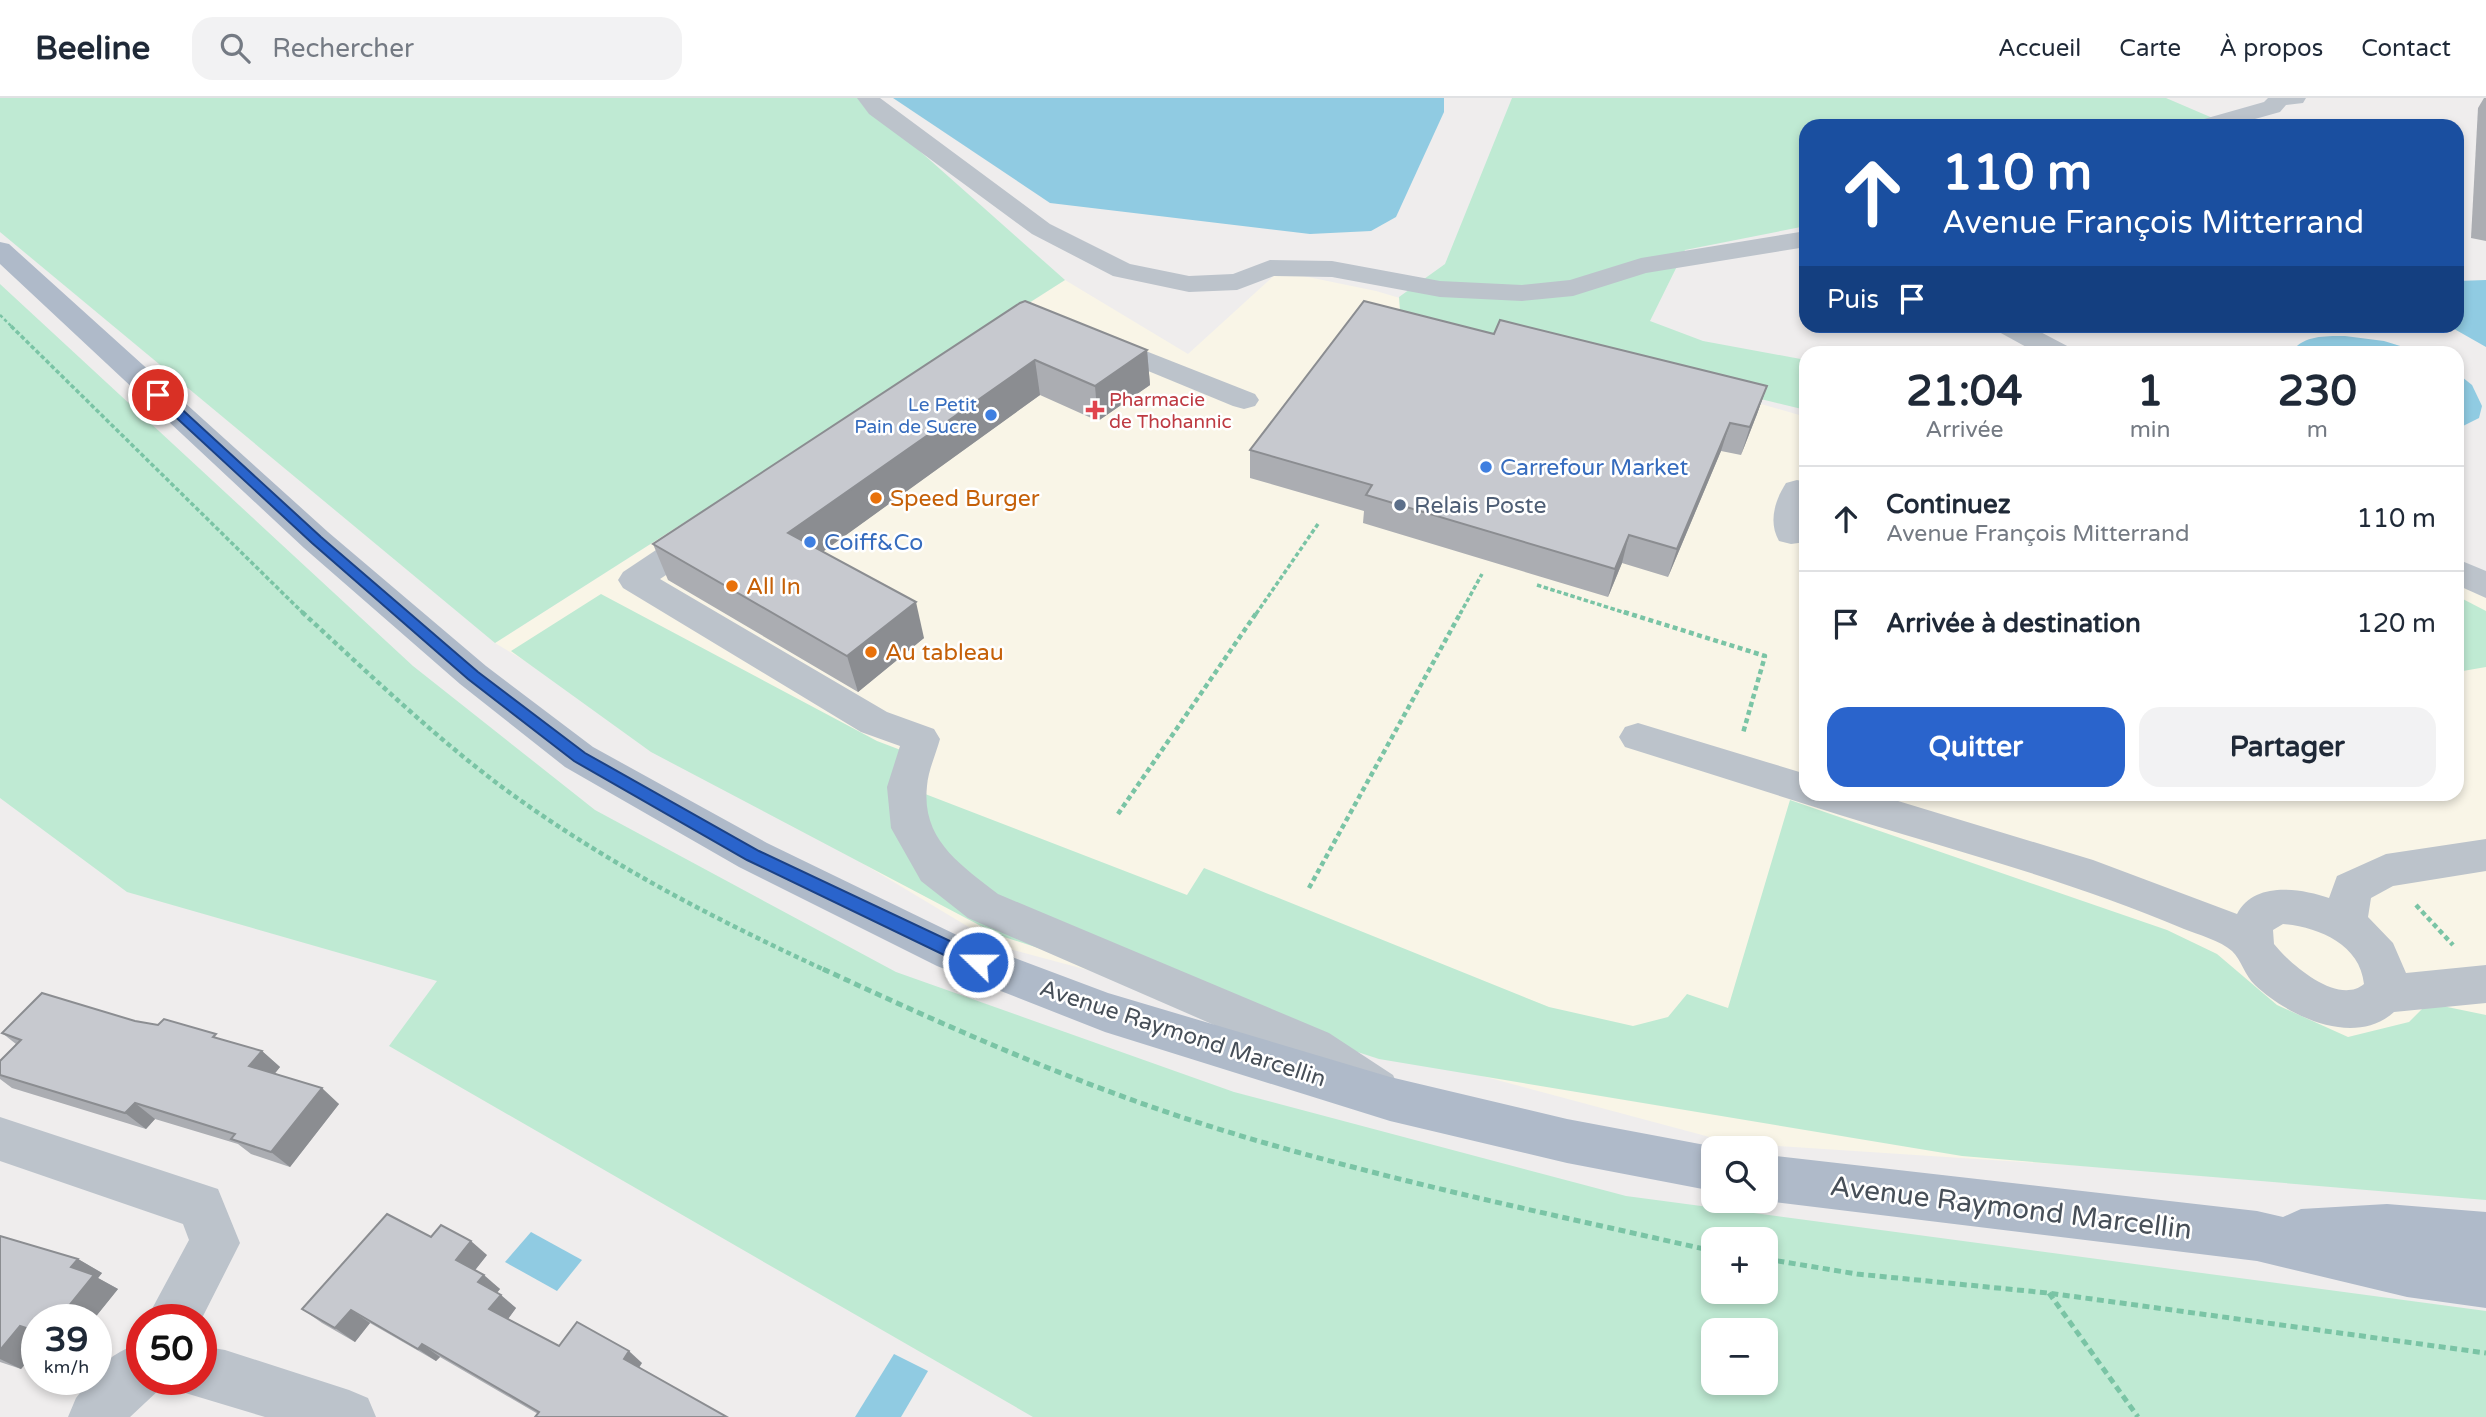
<!DOCTYPE html>
<html lang="fr">
<meta charset="utf-8">
<style>
:root{--surface:#fff;--page:#f2f2f3;--text:#1f2937;--muted:#747a83;--line:#e0e1e3;--accent:#2a64cc}
body{margin:0;font-family:"Varela Round",sans-serif;background:var(--page);color:var(--text);height:100vh;display:flex;flex-direction:column;font-size:26px;white-space:nowrap}
*{box-sizing:border-box;margin:0}
p{font-size:23px;color:var(--muted)}
.icon{flex:none;width:38px;height:38px;fill:none;stroke:currentColor;stroke-width:2;stroke-linecap:round;stroke-linejoin:round}
.map{position:relative;flex:1;overflow:hidden}
.sheet{position:absolute;left:1799px;top:248px;width:665px;height:455px;display:flex;flex-direction:column;background:var(--surface);border-radius:21px;box-shadow:0 4px 10px #0003}
.sheet>*{flex:none}
.guide{position:absolute;left:1799px;top:21px;width:665px;height:214px;border-radius:21px;box-shadow:0 4px 10px #0003;background:#1a4fa0;color:#fff;overflow:hidden}
.tools{position:absolute;left:1701px;top:1038px;display:grid;gap:14px}
.tools a{display:grid;place-items:center;width:77px;height:77px;border-radius:14px;background:var(--surface);box-shadow:0 4px 10px #0003;font-size:35px}
.speed{position:absolute;left:21px;top:1206px;display:flex;gap:14px;font-size:35px;font-weight:700;text-align:center}
.speed>*{display:grid;place-content:center;width:91px;height:91px;border-radius:50%;background:var(--surface);box-shadow:0 4px 10px #0003;line-height:1}
.speed small{font-size:18px;font-weight:400}
.speed .limit{border:10px solid #d22;background:#fff;color:#111}
.pin{position:absolute;display:grid;place-items:center;width:60px;height:60px;color:#fff;margin:-30px;border:4px solid #fff;border-radius:50%;box-shadow:0 2px 7px #0007}
.me{position:absolute;width:77px;margin:-38px;rotate:292deg;stroke-linejoin:round;filter:drop-shadow(0 0 5px #0008)}
.turn{display:flex;align-items:center;gap:24px;height:147px;padding:0 28px;font-size:32px}
.turn .icon{width:91px;height:91px;stroke-width:2.5}
.turn b{display:block;font-size:49px;line-height:60px}
.then{display:flex;align-items:center;height:66px;padding:0 28px;background:#0003;gap:14px;font-size:26px}
.eta{display:flex;justify-content:space-evenly;align-items:center;height:119px;text-align:center}
.eta b{font-size:42px;font-weight:800;line-height:49px}
.action{display:flex;gap:14px;margin-top:auto;padding:14px 28px}
.action a{flex:1;height:80px;border-radius:21px;background:var(--accent);color:#fff;font-size:28px;font-weight:800;line-height:80px;text-align:center}
.action a+a{background:var(--page);color:var(--text)}
ul{padding:0;list-style:none}
li{display:flex;align-items:center;gap:21px;height:105px;padding:0 28px;border-top:2px solid var(--line)}
li div{flex:1}
li b{display:block;font-size:26px}
li em{font-style:normal}
header{display:flex;align-items:center;gap:42px;box-sizing:border-box;height:98px;padding:0 35px;background:var(--surface);border-bottom:2px solid var(--line)}
header strong{font-size:33px}
nav{display:flex;gap:38px;margin-inline-start:auto;font-size:24px}
.search{width:490px;height:63px;background:var(--page);display:flex;align-items:center;gap:18px;box-sizing:border-box;padding:0 24px;border-radius:21px;color:var(--muted);font-size:26px}
.map>svg:first-child{display:block}
.commercial{fill:#f9f5e7}
.green{fill:#bfead3;fill-rule:evenodd}
.water{fill:#90cbe2}
.lines{fill:none;stroke-linecap:round;stroke-linejoin:round}
.path-far3{stroke:#7ac4a5;stroke-width:2.5;stroke-dasharray:3.5 2.5;stroke-linecap:butt}
.path-far2{stroke:#7ac4a5;stroke-width:3.5;stroke-dasharray:4.5 2.5;stroke-linecap:butt}
.path-far1{stroke:#7ac4a5;stroke-width:4.5;stroke-dasharray:5 3.5;stroke-linecap:butt}
.path{stroke:#7ac4a5;stroke-width:5;stroke-dasharray:7 4.5;stroke-linecap:butt}
.minor{fill:#bcc3cb;fill-rule:evenodd}
.major{fill:#afbac9;fill-rule:evenodd}
.wall{fill:#abadb2}
.shaded-wall{fill:#8b8d91}
.building{fill:#c7c9cf;stroke:#8b8d91;stroke-width:2}
.route{fill:#2a64cc;stroke:#1b4185;stroke-width:2}
.health-dot{fill:#e0444e;stroke:#fff;stroke-width:2.5}
.shop-dot{fill:#3f7fe0;stroke:#fff;stroke-width:2.5}
.food-dot{fill:#e8710a;stroke:#fff;stroke-width:2.5}
.service-dot{fill:#5c6f8a;stroke:#fff;stroke-width:2.5}
.labels{text-anchor:middle;stroke-width:5;stroke-linejoin:round;paint-order:stroke}
.far-health-label{font-size:19px;fill:#be3a42;stroke:#fff;text-anchor:start}
.far-shop-label{font-size:19px;fill:#366cbe;stroke:#fff;text-anchor:end}
.shop-label{font-size:23px;fill:#366cbe;stroke:#fff;text-anchor:start}
.food-label{font-size:23px;fill:#c56008;stroke:#fff;text-anchor:start}
.service-label{font-size:23px;fill:#4e5e75;stroke:#fff;text-anchor:start}
.street-label{font-size:23px;fill:#474f58;stroke:#fff}
.near-street-label{font-size:28px;fill:#474f58;stroke:#fff}
</style>
<header>
<strong>Beeline</strong>
<div class="search"><svg class="icon" aria-label="search" viewBox="0 0 24 24"><circle cx="10" cy="10" r="6"/><path d="M15 15l6 6"/></svg>Rechercher</div>
<nav><a>Accueil</a><a>Carte</a><a>À propos</a><a>Contact</a></nav>
</header>
<div class="map">
<svg width="2486" height="1319" viewBox="0 0 2486 1319">
<rect width="100%" height="100%" fill="#efeded"/>
<path class="commercial" d="M 1279,173 L 1376,193 L 1806,319 L 1806,696 L 2457,696 L 2457,480 L 2486,480 L 2486,1094 L 1732,1045 L 1002,849 L 495,545 L 1065,182 L 1188,256 Z"/>
<g class="green">
<path d="M 0,0 L 860,0 L 1065,182 L 495,545 L 0,134 Z"/>
<path d="M 1512,0 L 2166,0 L 2215,21 L 2185,28 L 1806,28 L 1806,128 L 1685,152 L 1650,223 L 1703,243 L 1806,262 L 1806,312 L 1400,213 L 1399,199 L 1445,166 Z"/>
<path d="M 0,186 L 413,568 L 595,712 L 896,874 L 1234,994 L 1626,1098 L 2486,1213 L 2486,1319 L 1033,1319 L 389,948 L 437,883 L 127,794 L 0,700 ZM 1766,1141 L 1766,1194 L 1713,1194 L 1713,1141 ZM 1766,1232 L 1766,1284 L 1713,1284 L 1713,1232 Z"/>
<path d="M 601,496 L 877,643 L 927,662 L 907,689 L 1187,797 L 1204,770 L 1549,909 L 1633,928 L 1668,919 L 1687,896 L 1728,910 L 1790,702 L 2167,832 L 2217,856 L 2277,907 L 2348,939 L 2409,924 L 2428,905 L 2486,917 L 2486,1102 L 1962,1058 L 1379,961 L 998,837 L 651,654 L 511,553 Z"/>
<path d="M 2457,498 L 2486,513 L 2486,569 L 2457,574 Z"/>
</g>
<g class="water">
<path d="M 893,0 L 1444,0 L 1444,14 L 1396,119 L 1371,133 L 1310,136 L 1050,105 Z"/>
<path d="M 2486,182 L 2486,249 L 2449,228 L 2457,228 L 2457,183 Z"/>
<path d="M 2345,238 L 2384,243 L 2423,255 L 2291,255 C 2302,237 2326,238 2345,238 Z"/>
<path d="M 2457,275 L 2472,287 L 2482,308 L 2479,320 L 2457,331 Z"/>
<path d="M 531,1134 L 582,1162 L 557,1193 L 505,1164 Z"/>
<path d="M 894,1256 L 928,1273 L 901,1319 L 855,1319 Z"/>
</g>
<g class="lines">
<path class="path-far3" d="M 0,217 L 13,230"/>
<g class="path-far2">
<path d="M 11,228 L 304,516"/>
<path d="M 1537,487 L 1629,516"/>
<path d="M 1256,516 L 1318,426"/>
<path d="M 1460,516 L 1482,476"/>
</g>
<g class="path-far1">
<path d="M 302,514 C 365,572 426,631 494,683 C 596,760 712,820 827,873"/>
<path d="M 1624,514 L 1765,558 L 1743,635"/>
<path d="M 1118,716 L 1257,514"/>
<path d="M 1309,790 L 1461,514"/>
<path d="M 2416,807 L 2453,847"/>
</g>
<g class="path">
<path d="M 823,871 C 954,932 1088,991 1225,1033 C 1385,1082 1550,1116 1713,1153"/>
<path d="M 1766,1161 L 1857,1176 L 2048,1195 L 2486,1255"/>
<path d="M 2049,1195 L 2138,1319"/>
</g>
<g class="minor">
<path d="M 857,0 L 880,0 L 1050,126 L 1130,166 L 1189,178 L 1233,176 L 1270,162 L 1332,163 L 1440,183 L 1522,187 L 1570,182 L 1641,160 L 1806,133 L 1806,149 L 1646,175 L 1573,198 L 1522,203 L 1440,199 L 1332,179 L 1274,178 L 1237,192 L 1189,194 L 1113,178 L 1032,136 L 869,16 Z"/>
<path d="M 2268,0 L 2306,0 L 2303,5 L 2286,7 L 2280,14 L 2230,28 L 2193,28 L 2197,23 L 2264,4 Z"/>
<path d="M 1995,228 L 2029,228 L 2071,250 L 2075,256 L 2039,256 L 1999,234 Z"/>
<path d="M 1100,235 L 1255,296 L 1259,302 L 1255,308 L 1244,311 L 1233,308 L 1090,249 L 1086,243 L 1090,237 Z"/>
<path d="M 1797,382 L 1806,384 L 1806,444 L 1791,446 L 1779,443 C 1768,424 1775,402 1786,385 Z"/>
<path d="M 704,425 L 716,428 L 721,436 L 716,444 L 660,481 L 887,614 L 934,631 L 940,641 C 936,656 928,673 927,688 C 921,742 961,767 998,796 L 1329,935 L 1393,977 L 1400,992 L 1393,1007 L 1377,1013 L 1361,1007 L 1297,963 L 968,820 L 921,783 L 891,730 L 887,689 L 900,648 L 861,634 L 623,490 L 618,482 L 623,474 L 692,428 Z"/>
<path d="M 2457,461 L 2486,473 L 2486,500 L 2457,487 Z"/>
<path d="M 1638,625 L 1806,676 L 1806,696 L 1875,696 L 2093,762 L 2237,816 C 2254,783 2300,790 2329,800 L 2337,778 L 2386,756 L 2486,741 L 2486,773 L 2393,788 L 2371,800 L 2368,819 L 2393,845 L 2406,875 L 2486,867 L 2486,905 L 2394,914 C 2354,950 2288,918 2255,887 C 2245,878 2241,861 2232,853 C 2221,843 2197,836 2184,831 C 2092,792 1997,764 1902,736 C 1809,708 1718,678 1625,649 L 1619,639 L 1625,629 ZM 2283,826 C 2318,829 2360,846 2364,886 C 2338,908 2290,866 2274,846 L 2273,832 Z"/>
<path d="M 0,1019 L 218,1091 L 240,1145 L 201,1222 L 146,1222 L 189,1142 L 183,1126 L 0,1063 Z"/>
<path d="M 142,1244 L 142,1281 L 165,1281 L 161,1290 L 130,1319 L 68,1319 L 76,1300 L 91,1281 L 96,1281 C 96,1263 127,1250 142,1244 Z"/>
<path d="M 201,1248 L 225,1252 L 349,1292 L 368,1300 L 376,1319 L 265,1319 L 182,1294 L 177,1281 L 201,1281 Z"/>
</g>
<g class="major">
<path d="M 0,144 L 9,146 L 328,434 L 486,568 L 593,649 L 767,745 L 967,842 L 1108,895 L 1390,979 L 1567,1021 L 1721,1050 L 1713,1050 L 1713,1093 L 1567,1065 L 1390,1023 L 1105,934 L 937,868 L 739,769 L 565,669 L 460,586 L 304,450 L 0,166 Z"/>
<path d="M 1766,1057 L 2257,1113 L 2283,1119 L 2301,1111 L 2387,1106 L 2486,1114 L 2486,1210 L 2407,1199 L 2257,1163 L 1766,1103 Z"/>
</g>
</g>
<g class="wall">
<path d="M 2484,0 L 2486,0 L 2486,143 L 2471,140 L 2478,10 Z"/>
<path d="M 1025,203 L 1147,252 L 1150,287 L 1098,323 L 1040,297 L 822,454 L 924,540 L 858,594 L 668,482 L 653,446 Z"/>
<path d="M 1494,236 L 1767,288 L 1757,316 L 1741,357 L 1721,353 L 1668,479 L 1622,465 L 1608,499 L 1363,425 L 1364,413 L 1250,380 L 1250,352 Z"/>
<path d="M 135,923 L 221,941 L 262,953 L 280,969 L 275,975 L 339,1006 L 290,1069 L 251,1056 L 238,1046 L 155,1021 L 146,1031 L 12,990 L 0,981 L 0,963 L 16,946 L 2,935 Z"/>
<path d="M 0,1138 L 78,1161 L 102,1175 L 98,1180 L 118,1191 L 93,1222 L 37,1222 L 37,1252 L 21,1271 L 0,1264 Z"/>
<path d="M 487,1157 L 475,1172 L 500,1191 L 497,1195 L 516,1210 L 508,1221 L 559,1248 L 642,1265 L 538,1316 L 440,1259 L 436,1263 L 370,1225 L 355,1244 L 322,1225 L 302,1211 Z"/>
</g>
<g class="shaded-wall">
<path d="M 1147,252 L 1150,287 L 1098,323 L 1095,288 Z"/>
<path d="M 1035,262 L 1040,297 L 799,471 L 788,435 Z"/>
<path d="M 1767,288 L 1757,316 L 1741,357 L 1750,329 Z"/>
<path d="M 1730,325 L 1721,353 L 1668,479 L 1677,451 Z"/>
<path d="M 1629,437 L 1622,465 L 1608,499 L 1615,471 Z"/>
<path d="M 916,504 L 924,540 L 858,594 L 847,558 Z"/>
<path d="M 262,953 L 280,969 L 268,984 L 249,968 Z"/>
<path d="M 322,990 L 339,1006 L 290,1069 L 271,1054 Z"/>
<path d="M 135,1005 L 155,1021 L 146,1031 L 125,1015 Z"/>
<path d="M 471,1143 L 487,1157 L 472,1176 L 456,1162 Z"/>
<path d="M 78,1161 L 102,1175 L 98,1180 L 118,1191 L 93,1222 L 78,1222 L 64,1214 L 71,1169 Z"/>
<path d="M 484,1177 L 500,1191 L 494,1198 L 478,1184 Z"/>
<path d="M 501,1197 L 516,1210 L 505,1225 L 489,1211 Z"/>
<path d="M 53,1211 L 73,1222 L 44,1222 Z"/>
<path d="M 351,1212 L 370,1225 L 355,1244 L 335,1230 Z"/>
<path d="M 20,1228 L 37,1236 L 37,1252 L 21,1271 L 0,1261 L 0,1252 Z"/>
<path d="M 422,1246 L 440,1259 L 436,1263 L 418,1251 Z"/>
<path d="M 629,1253 L 642,1265 L 637,1273 L 624,1261 Z"/>
</g>
<g class="building">
<path d="M 1025,203 L 1147,252 L 1095,288 L 1035,262 L 788,435 L 916,504 L 847,558 L 653,446 L 1020,205 Z"/>
<path d="M 1364,203 L 1494,236 L 1500,222 L 1767,288 L 1750,329 L 1730,325 L 1677,451 L 1629,437 L 1615,471 L 1366,397 L 1372,387 L 1250,352 Z"/>
<path d="M 42,895 L 135,923 L 158,927 L 164,921 L 216,936 L 213,939 L 262,953 L 249,968 L 322,990 L 271,1054 L 231,1041 L 235,1036 L 135,1005 L 125,1015 L 0,977 L 0,963 L 21,942 L 2,935 Z"/>
<path d="M 387,1116 L 431,1139 L 441,1127 L 471,1143 L 456,1162 L 484,1177 L 478,1184 L 501,1197 L 489,1211 L 559,1248 L 577,1224 L 629,1253 L 624,1261 L 727,1319 L 535,1319 L 539,1314 L 422,1246 L 418,1251 L 351,1212 L 335,1230 L 302,1211 Z"/>
<path d="M 0,1138 L 78,1161 L 71,1169 L 94,1177 L 64,1214 L 53,1211 L 44,1222 L 37,1222 L 37,1230 L 35,1233 L 20,1228 L 0,1252 Z"/>
</g>
<path class="route" d="M 154,294 L 163,294 L 321,439 L 478,574 L 585,655 L 759,753 L 984,859 L 987,864 L 984,870 L 971,870 L 747,762 L 574,663 L 468,581 L 312,445 L 154,299 Z"/>
<path class="health-dot" d="M1091.5 301.5h7v7h7v7h-7v7h-7v-7h-7v-7h7z"/>
<g class="shop-dot">
<circle cx="991" cy="317" r="7"/>
<circle cx="1486" cy="369" r="7"/>
<circle cx="810" cy="444" r="7"/>
</g>
<g class="food-dot">
<circle cx="876" cy="400" r="7"/>
<circle cx="732" cy="488" r="7"/>
<circle cx="871" cy="554" r="7"/>
</g>
<circle class="service-dot" cx="1400" cy="407" r="7"/>
<g class="labels">
<g class="far-health-label">
<text x="1109" y="308">Pharmacie<tspan x="1109" dy="22">de Thohannic</tspan></text>
</g>
<g class="far-shop-label">
<text x="977" y="313">Le Petit<tspan x="977" dy="22">Pain de Sucre</tspan></text>
</g>
<g class="shop-label">
<text x="1500" y="377">Carrefour Market</text>
<text x="824" y="452">Coiff&amp;Co</text>
</g>
<g class="food-label">
<text x="890" y="408">Speed Burger</text>
<text x="746" y="496">All In</text>
<text x="885" y="562">Au tableau</text>
</g>
<g class="service-label">
<text x="1414" y="415">Relais Poste</text>
</g>
<g class="street-label">
<text transform="translate(1183 935) rotate(18)" y="8">Avenue Raymond Marcellin</text>
</g>
<g class="near-street-label">
<text transform="translate(2011 1109) rotate(7)" y="10">Avenue Raymond Marcellin</text>
</g>
</g>
</svg>
<div class="tools">
<a><svg class="icon" aria-label="search" viewBox="0 0 24 24"><circle cx="10" cy="10" r="6"/><path d="M15 15l6 6"/></svg></a>
<a>+</a>
<a>−</a>
</div>
<div class="speed"><div>39<small>km/h</small></div><div class="limit">50</div></div>
<div class="pin" style="left:158px;top:297px;background:#d93025"><svg class="icon" aria-label="arrive" viewBox="0 0 24 24"><path d="M6 21V4h12l-3 4 3 4H6"/></svg></div>
<svg class="me" style="left:978px;top:864px" viewBox="-20 -20 40 40"><circle r="17" fill="#2a64cc" stroke="#fff" stroke-width="3"/><path d="M0-11L8 9 0 5-8 9z" fill="#fff"/></svg>
<div class="guide">
<div class="turn"><svg class="icon" aria-label="ahead" viewBox="0 0 24 24"><path d="M12 20V5M6 11l6-6 6 6"/></svg><div><b>110 m</b>Avenue François Mitterrand</div></div>
<div class="then">Puis<svg class="icon" aria-label="arrive" viewBox="0 0 24 24"><path d="M6 21V4h12l-3 4 3 4H6"/></svg></div>
</div>
<section class="sheet">
<div class="eta">
<div><b>21:04</b><p>Arrivée</p></div>
<div><b>1</b><p>min</p></div>
<div><b>230</b><p>m</p></div>
</div>
<ul>
<li><svg class="icon" aria-label="ahead" viewBox="0 0 24 24"><path d="M12 20V5M6 11l6-6 6 6"/></svg><div><b>Continuez</b><p>Avenue François Mitterrand</p></div><em>110 m</em></li>
<li><svg class="icon" aria-label="arrive" viewBox="0 0 24 24"><path d="M6 21V4h12l-3 4 3 4H6"/></svg><div><b>Arrivée à destination</b></div><em>120 m</em></li>
</ul>
<div class="action"><a>Quitter</a><a>Partager</a></div>
</section>
</div>
